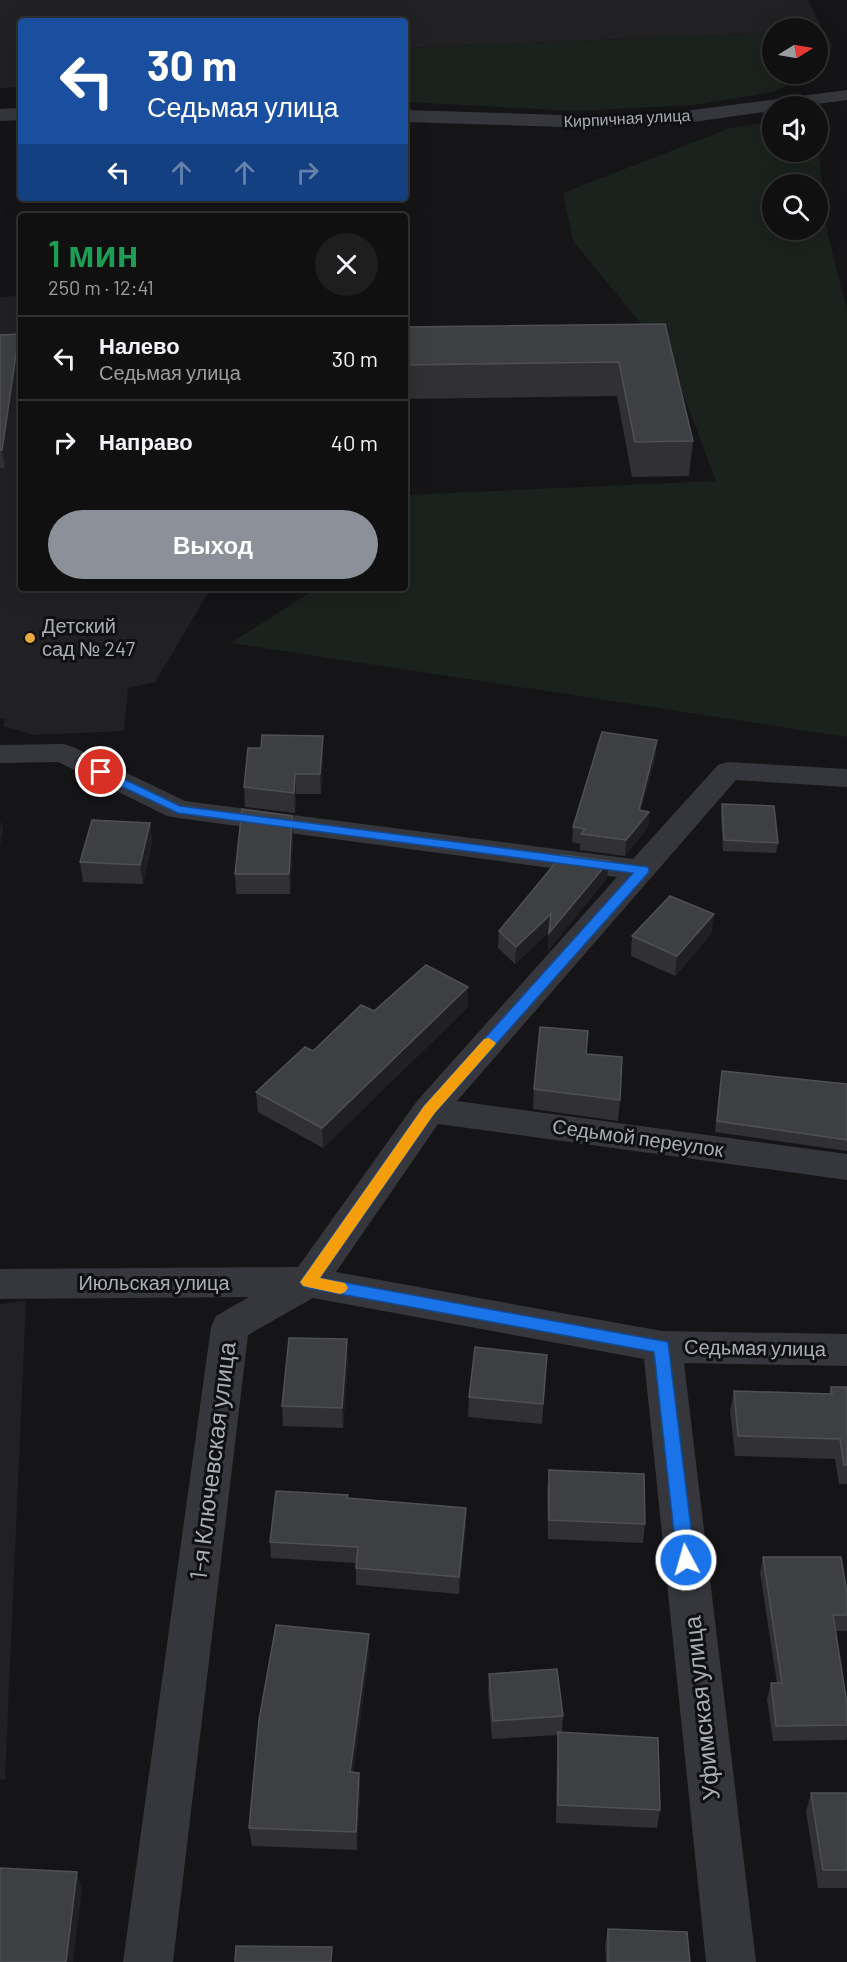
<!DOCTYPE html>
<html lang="ru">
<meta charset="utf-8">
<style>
:root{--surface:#101011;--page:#1e1e1f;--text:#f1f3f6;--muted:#9c9d9f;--line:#303031;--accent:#8c9099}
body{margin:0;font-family:Barlow,sans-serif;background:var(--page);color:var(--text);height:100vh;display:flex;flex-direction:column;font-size:22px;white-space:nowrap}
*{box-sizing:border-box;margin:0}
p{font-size:20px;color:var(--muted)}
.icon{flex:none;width:33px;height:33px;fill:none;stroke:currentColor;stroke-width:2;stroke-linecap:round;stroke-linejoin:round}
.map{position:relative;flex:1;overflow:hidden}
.details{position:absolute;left:18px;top:213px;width:390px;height:378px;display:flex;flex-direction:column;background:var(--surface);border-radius:6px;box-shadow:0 6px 24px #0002,0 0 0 2px var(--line)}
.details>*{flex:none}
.hud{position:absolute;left:18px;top:18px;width:390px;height:183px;border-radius:6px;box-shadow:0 6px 24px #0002,0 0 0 2px var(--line);background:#1a4fa0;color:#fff;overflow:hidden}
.needle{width:39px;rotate:79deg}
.controls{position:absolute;left:762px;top:18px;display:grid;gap:12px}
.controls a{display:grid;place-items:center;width:66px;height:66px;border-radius:50%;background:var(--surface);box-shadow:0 6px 24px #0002,0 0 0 2px var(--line);font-size:30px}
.pin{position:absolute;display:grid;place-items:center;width:51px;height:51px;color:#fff;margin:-26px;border:3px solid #fff;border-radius:50%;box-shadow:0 2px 6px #0007}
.me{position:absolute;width:66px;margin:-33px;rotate:354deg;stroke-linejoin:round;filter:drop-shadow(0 0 4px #0008)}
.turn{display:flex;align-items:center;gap:21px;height:126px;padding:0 30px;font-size:27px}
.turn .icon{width:78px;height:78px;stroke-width:2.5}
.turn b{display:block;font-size:42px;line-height:51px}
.lanes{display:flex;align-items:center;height:57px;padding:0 30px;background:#0003;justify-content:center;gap:30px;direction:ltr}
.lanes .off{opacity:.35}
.round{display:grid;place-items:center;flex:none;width:63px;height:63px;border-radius:32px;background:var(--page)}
.summary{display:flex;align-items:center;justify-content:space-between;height:102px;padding:0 30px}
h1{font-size:36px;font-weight:600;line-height:45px;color:#1e9e55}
.cta{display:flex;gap:12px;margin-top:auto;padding:12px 30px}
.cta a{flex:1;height:69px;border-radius:36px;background:var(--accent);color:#fff;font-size:24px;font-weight:600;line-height:69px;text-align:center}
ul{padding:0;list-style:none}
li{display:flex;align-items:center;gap:18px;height:84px;padding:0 30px;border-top:2px solid var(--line)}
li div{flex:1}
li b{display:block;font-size:22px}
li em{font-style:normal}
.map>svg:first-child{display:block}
.built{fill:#212124}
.green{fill:#1b211c;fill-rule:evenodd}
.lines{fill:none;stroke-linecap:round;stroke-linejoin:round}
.minor{fill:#36373c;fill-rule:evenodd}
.wall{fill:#313135}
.shaded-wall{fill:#202023}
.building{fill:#3e3f43;stroke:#4e5055;stroke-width:1.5}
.route{fill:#1a73e8;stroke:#114b97;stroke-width:1.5}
.slow{fill:#f59e0b}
.poi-dot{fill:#e7a83d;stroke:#101012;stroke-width:2}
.labels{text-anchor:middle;stroke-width:6;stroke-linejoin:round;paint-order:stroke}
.far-street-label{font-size:16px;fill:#a8adb6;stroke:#101012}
.poi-label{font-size:20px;fill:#a8adb6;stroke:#101012;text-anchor:start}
.street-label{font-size:20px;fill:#a8adb6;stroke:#101012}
.near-street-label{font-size:24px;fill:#a8adb6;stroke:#101012}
</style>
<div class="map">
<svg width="847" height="1962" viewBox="0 0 847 1962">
<rect width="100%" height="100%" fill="#151517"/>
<g class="built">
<path d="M 0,0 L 808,0 L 823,31 L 818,32 L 818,28 L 772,28 L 772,33 L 405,48 L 405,21 L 21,21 L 21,87 L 0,88 Z"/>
<path d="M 21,296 L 21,588 L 211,588 L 155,682 L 128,688 L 124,731 L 35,735 L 3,726 L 5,718 L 0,718 L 0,297 Z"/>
<path d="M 26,1301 L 5,1779 L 0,1780 L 0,1304 Z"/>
</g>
<g class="green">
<path d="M 823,31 L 833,45 L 822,68 L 818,70 L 818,32 Z"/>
<path d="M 772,33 L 772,74 L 811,74 L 774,92 L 695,105 L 576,111 L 405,102 L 405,48 Z"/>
<path d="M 772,122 L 772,152 L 818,152 L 818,145 L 827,231 L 847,310 L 847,737 L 231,643 L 317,588 L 405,588 L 405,495 L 716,481 L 670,359 L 573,241 L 563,193 L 730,128 ZM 772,184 L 818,184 L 818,230 L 772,230 Z"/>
</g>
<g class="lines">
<g class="minor">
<path d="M 847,90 L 847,100 L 803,106 L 772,106 L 772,111 L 693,122 L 595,128 L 405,122 L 405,110 L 595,116 L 693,110 Z"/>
<path d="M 21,108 L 21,120 L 0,121 L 0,109 Z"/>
<path d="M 63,744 L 73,747 L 185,801 L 633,859 L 718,765 L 728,762 L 847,769 L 847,787 L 736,780 L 457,1101 L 847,1154 L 847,1180 L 438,1124 L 336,1272 L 662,1331 L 847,1334 L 847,1366 L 684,1363 L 756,1962 L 706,1962 L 644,1359 L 313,1298 L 248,1335 L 173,1962 L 123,1962 L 211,1327 L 216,1316 L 249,1297 L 0,1299 L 0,1269 L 298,1267 L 417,1101 L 617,877 L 178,818 L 167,816 L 58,762 L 0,763 L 0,745 Z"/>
</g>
</g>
<g class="wall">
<path d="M 665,324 L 693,441 L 689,476 L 632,477 L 617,396 L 405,399 L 405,327 Z"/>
<path d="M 0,335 L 5,468 L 0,468 Z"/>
<path d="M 323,755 L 321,794 L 296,794 L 295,813 L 245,807 L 244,787 Z"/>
<path d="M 656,755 L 641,810 L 649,812 L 648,827 L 625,856 L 580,850 L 580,844 L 572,842 L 573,827 Z"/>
<path d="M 722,804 L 778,843 L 776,853 L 723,851 L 721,814 Z"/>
<path d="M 292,816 L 293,836 L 290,894 L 236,894 L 235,874 Z"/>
<path d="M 150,823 L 152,842 L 143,884 L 83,882 L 80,862 Z"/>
<path d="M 607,878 L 548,951 L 549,932 L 515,964 L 498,948 L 499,931 Z"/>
<path d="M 714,914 L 711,934 L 675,976 L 631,956 L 632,936 Z"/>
<path d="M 468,1007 L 323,1148 L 258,1112 L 256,1092 L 313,1051 L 374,1011 Z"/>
<path d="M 586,1054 L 620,1100 L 618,1121 L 533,1109 L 534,1089 Z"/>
<path d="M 720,1082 L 847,1084 L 847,1151 L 715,1132 Z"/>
<path d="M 547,1355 L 542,1424 L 468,1417 L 469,1397 Z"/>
<path d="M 348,1359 L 343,1428 L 283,1426 L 282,1406 Z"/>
<path d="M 831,1387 L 847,1387 L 847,1484 L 839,1484 L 835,1459 L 735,1456 L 730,1411 L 734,1391 L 829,1394 Z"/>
<path d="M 549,1470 L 645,1524 L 643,1543 L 548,1539 L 547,1490 Z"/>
<path d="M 348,1498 L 466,1508 L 466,1524 L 459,1594 L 356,1585 L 356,1563 L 271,1558 L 270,1542 Z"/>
<path d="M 763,1557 L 847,1593 L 847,1631 L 836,1631 L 847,1704 L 847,1737 L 846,1740 L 773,1741 L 767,1699 L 771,1683 L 777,1683 L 760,1573 Z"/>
<path d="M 369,1653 L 353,1772 L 359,1773 L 360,1791 L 357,1850 L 252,1846 L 249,1828 Z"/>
<path d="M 489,1674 L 563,1716 L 562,1732 L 660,1810 L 657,1828 L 556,1823 L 557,1750 L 558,1735 L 492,1739 L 488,1692 Z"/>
<path d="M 811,1793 L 847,1793 L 847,1888 L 818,1888 L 806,1811 Z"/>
<path d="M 608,1929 L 690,1962 L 606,1962 L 605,1946 Z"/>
</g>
<g class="shaded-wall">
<path d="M 19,334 L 21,352 L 5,468 L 2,450 Z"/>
<path d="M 323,736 L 323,755 L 321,794 L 320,774 Z"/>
<path d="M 657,740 L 656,755 L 637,825 L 639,810 Z"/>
<path d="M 295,774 L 296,794 L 295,813 L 294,793 Z"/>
<path d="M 649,812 L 648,827 L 625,856 L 626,840 Z"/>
<path d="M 292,816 L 293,836 L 290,894 L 289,874 Z"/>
<path d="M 2,820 L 3,831 L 0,846 L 0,827 Z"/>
<path d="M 150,823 L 152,842 L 143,884 L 140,865 Z"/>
<path d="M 609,861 L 607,878 L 548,951 L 549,933 Z"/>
<path d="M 551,914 L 550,931 L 515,964 L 516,947 Z"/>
<path d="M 714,914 L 711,934 L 675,976 L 677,956 Z"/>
<path d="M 468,987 L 468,1007 L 323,1148 L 322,1128 Z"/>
<path d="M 347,1339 L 348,1359 L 343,1428 L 342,1408 Z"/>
<path d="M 466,1508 L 466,1524 L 459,1594 L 459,1577 Z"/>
<path d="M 369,1634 L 369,1653 L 351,1791 L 350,1772 Z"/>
<path d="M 359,1773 L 360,1791 L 357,1850 L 356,1832 Z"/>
<path d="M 77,1872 L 82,1890 L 73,1962 L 66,1962 Z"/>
</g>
<g class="building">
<path d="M 665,324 L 693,441 L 635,442 L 619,362 L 405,365 L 405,327 Z"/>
<path d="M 19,334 L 2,450 L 0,450 L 0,335 Z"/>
<path d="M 602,732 L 657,740 L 639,810 L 649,812 L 626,840 L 581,834 L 585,829 L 573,827 Z"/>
<path d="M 262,735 L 323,736 L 320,774 L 295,774 L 294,793 L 244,787 L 248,748 L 261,748 Z"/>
<path d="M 722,804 L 774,806 L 778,843 L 724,840 Z"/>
<path d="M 242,809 L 292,816 L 289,874 L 235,874 Z"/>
<path d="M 92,820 L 150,823 L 140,865 L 80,862 Z"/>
<path d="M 562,855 L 609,861 L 549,933 L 551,914 L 516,947 L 499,931 Z"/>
<path d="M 670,896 L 714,914 L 677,956 L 632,936 Z"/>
<path d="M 426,965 L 468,987 L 322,1128 L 256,1092 L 305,1047 L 313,1051 L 361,1005 L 374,1011 Z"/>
<path d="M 540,1027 L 588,1031 L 586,1054 L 622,1057 L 620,1100 L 534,1089 Z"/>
<path d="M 722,1071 L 847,1084 L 847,1140 L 717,1121 Z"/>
<path d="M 289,1338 L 347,1339 L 342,1408 L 282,1406 Z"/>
<path d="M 475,1347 L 547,1355 L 543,1404 L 469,1397 Z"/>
<path d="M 831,1387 L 847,1387 L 847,1465 L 844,1465 L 840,1439 L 738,1436 L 734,1391 L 832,1394 Z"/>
<path d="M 549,1470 L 644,1474 L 645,1524 L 549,1520 Z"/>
<path d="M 276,1491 L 348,1495 L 347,1498 L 466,1508 L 459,1577 L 356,1568 L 358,1547 L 270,1542 Z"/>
<path d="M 763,1557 L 841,1557 L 847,1593 L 847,1615 L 833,1615 L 847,1704 L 847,1725 L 776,1726 L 771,1683 L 782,1683 Z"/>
<path d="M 276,1625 L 369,1634 L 350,1772 L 359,1773 L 356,1832 L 249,1828 L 259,1720 Z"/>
<path d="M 557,1669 L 563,1716 L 493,1721 L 489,1674 Z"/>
<path d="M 558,1732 L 658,1738 L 660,1810 L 558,1805 Z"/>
<path d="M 811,1793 L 847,1793 L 847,1870 L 823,1870 Z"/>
<path d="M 0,1868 L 77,1872 L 66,1962 L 0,1962 Z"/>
<path d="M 608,1929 L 687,1932 L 690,1962 L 608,1962 Z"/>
<path d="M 236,1946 L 332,1947 L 331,1962 L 235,1962 Z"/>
</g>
<path class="route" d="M 101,768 L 180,806 L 648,867 L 649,870 L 648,873 L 434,1114 L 320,1278 L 668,1342 L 695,1560 L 692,1565 L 686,1568 L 680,1565 L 677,1560 L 654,1352 L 308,1288 L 303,1286 L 300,1282 L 424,1106 L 633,873 L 178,813 L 97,775 L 95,772 Z"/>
<path class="slow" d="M 489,1038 L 496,1043 L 494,1046 L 434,1114 L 320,1278 L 345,1283 L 348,1288 L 345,1292 L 340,1294 L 303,1286 L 300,1282 L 303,1278 L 424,1106 L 484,1039 Z"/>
<circle class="poi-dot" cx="30" cy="638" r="6"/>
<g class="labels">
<g class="far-street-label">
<text transform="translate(627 118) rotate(-3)" y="6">Кирпичная улица</text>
</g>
<g class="poi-label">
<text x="42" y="633">Детский<tspan x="42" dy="23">сад № 247</tspan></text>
</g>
<g class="street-label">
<text transform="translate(638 1138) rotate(8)" y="7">Седьмой переулок</text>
<text x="154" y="1290">Июльская улица</text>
<text transform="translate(755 1348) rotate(1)" y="7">Седьмая улица</text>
</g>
<g class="near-street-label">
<text transform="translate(213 1461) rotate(-83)" y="8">1-я Ключевская улица</text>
<text transform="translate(702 1708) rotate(-96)" y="8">Уфимская улица</text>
</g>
</g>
</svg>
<div class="controls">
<a><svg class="needle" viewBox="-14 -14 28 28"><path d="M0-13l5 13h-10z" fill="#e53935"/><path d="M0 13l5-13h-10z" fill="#9c9d9f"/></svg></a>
<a><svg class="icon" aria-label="sound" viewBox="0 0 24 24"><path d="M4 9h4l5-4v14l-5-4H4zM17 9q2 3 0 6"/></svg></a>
<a><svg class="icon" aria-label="search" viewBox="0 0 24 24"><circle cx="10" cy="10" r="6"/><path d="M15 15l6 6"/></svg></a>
</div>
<div class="pin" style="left:101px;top:772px;background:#d93025"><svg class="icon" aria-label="arrive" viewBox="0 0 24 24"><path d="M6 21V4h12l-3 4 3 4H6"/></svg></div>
<svg class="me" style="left:686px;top:1560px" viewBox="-20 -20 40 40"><circle r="17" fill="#1a73e8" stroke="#fff" stroke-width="3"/><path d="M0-11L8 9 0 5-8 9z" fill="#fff"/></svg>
<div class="hud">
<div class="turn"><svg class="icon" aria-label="left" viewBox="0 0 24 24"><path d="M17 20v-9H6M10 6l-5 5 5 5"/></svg><div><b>30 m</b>Седьмая улица</div></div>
<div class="lanes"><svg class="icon" aria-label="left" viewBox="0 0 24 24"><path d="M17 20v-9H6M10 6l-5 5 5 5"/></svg><svg class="icon off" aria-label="ahead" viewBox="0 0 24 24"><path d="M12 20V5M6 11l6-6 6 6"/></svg><svg class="icon off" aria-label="ahead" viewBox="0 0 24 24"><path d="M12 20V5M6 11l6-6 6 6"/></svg><svg class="icon off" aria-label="right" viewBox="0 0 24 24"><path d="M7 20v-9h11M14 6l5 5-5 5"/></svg></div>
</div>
<section class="details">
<div class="summary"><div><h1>1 мин</h1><p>250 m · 12:41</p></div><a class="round"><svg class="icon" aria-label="close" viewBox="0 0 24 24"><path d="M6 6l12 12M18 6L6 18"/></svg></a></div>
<ul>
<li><svg class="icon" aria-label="left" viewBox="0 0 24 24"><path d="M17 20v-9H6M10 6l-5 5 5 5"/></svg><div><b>Налево</b><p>Седьмая улица</p></div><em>30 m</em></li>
<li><svg class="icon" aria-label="right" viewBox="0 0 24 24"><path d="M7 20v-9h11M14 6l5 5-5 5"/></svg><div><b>Направо</b></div><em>40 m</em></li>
</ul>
<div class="cta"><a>Выход</a></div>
</section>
</div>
